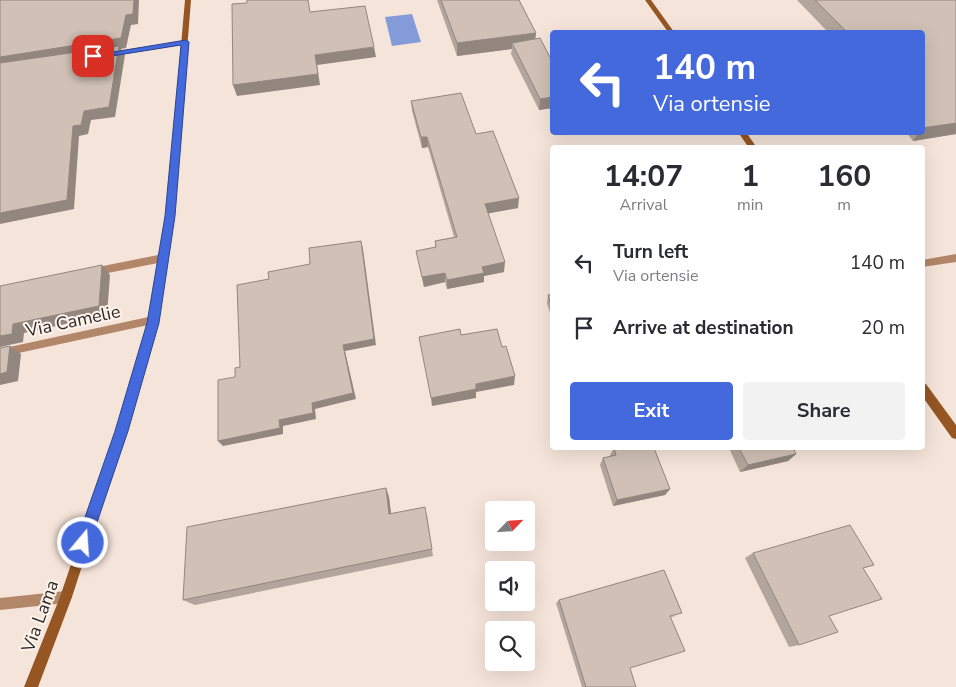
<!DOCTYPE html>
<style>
:root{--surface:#fff;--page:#f2f2f3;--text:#2b2b33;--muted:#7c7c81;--accent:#4469dc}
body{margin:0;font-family:"Nunito Sans",sans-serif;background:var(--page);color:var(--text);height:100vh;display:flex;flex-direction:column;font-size:19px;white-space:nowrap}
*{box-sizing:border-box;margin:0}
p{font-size:16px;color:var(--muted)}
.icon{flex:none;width:28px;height:28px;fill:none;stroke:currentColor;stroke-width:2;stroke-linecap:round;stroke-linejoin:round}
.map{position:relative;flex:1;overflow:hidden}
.drawer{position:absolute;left:550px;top:145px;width:375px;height:305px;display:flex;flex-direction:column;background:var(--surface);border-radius:5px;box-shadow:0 5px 20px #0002}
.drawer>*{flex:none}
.top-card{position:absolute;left:550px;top:30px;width:375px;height:105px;border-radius:5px;box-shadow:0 5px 20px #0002;background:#4469dc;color:#fff;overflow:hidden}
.needle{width:32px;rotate:65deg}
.controls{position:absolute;left:485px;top:501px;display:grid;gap:10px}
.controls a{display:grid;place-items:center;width:50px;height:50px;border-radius:5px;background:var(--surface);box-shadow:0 5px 20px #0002;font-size:25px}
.pin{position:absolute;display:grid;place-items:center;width:42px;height:42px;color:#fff;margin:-21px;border-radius:10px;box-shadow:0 2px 8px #0006}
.me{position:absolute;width:55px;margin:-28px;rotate:18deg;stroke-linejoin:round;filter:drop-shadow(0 0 4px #0008)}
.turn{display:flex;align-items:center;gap:18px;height:105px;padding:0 20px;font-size:22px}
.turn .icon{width:65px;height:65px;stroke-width:2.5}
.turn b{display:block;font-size:35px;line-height:42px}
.eta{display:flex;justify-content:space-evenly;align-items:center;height:85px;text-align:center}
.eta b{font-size:30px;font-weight:700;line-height:35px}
.button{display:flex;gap:10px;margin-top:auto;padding:10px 20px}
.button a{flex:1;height:58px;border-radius:5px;background:var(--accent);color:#fff;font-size:20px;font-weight:700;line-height:58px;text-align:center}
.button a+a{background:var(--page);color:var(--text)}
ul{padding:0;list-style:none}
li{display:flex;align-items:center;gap:15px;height:65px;padding:0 20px}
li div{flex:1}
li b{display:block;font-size:19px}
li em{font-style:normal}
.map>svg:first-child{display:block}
.water{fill:#839bd8}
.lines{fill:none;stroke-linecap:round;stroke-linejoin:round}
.street{fill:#b28668;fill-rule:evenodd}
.secondary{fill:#955624;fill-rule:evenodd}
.wall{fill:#b3a59c}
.shaded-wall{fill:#92867f}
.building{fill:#d0c0b5;stroke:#92867f}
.route{fill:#4469dc;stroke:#2c448f}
.labels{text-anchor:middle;stroke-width:4;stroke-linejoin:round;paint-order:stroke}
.street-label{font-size:18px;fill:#2f2925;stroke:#fdf3ec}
</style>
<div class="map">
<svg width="956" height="687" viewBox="0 0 956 687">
<rect width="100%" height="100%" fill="#f5e4d9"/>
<path class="water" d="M 412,14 L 421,42 L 392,46 L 385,17 Z"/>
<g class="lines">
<g class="street">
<path d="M 186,41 L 189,43 L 188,44 L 110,56 L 107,54 L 110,52 Z"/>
<path d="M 163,254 L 168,258 L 163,262 L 93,276 L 88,272 L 93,268 Z"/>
<path d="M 956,254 L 956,262 L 922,267 L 922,260 Z"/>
<path d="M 153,316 L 156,317 L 158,320 L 156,323 L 153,324 L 0,357 L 0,349 Z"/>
<path d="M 66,591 L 70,593 L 72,597 L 70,601 L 66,603 L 0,610 L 0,598 Z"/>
</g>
<g class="secondary">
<path d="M 185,0 L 191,0 L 174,215 L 158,323 L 126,431 L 72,597 L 38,687 L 24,687 L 60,597 L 116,431 L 148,323 L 166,215 Z"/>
<path d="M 645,0 L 651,0 L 674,32 L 668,32 Z"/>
<path d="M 738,132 L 746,132 L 757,148 L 749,148 Z"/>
<path d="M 922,383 L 926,384 L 956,425 L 956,439 L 952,438 L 922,396 Z"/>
</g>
</g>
<g class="wall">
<path d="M 437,0 L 519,0 L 536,33 L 535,39 L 552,61 L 552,108 L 539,110 L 511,54 L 512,49 L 457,56 Z"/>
<path d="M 797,0 L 956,0 L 956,134 L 913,141 L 906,132 L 922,132 L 922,32 L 828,32 Z"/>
<path d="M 411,101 L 476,134 L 518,208 L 488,213 L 504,272 L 484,276 L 484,282 L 447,289 L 445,282 L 424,287 L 416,251 L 435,247 L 435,241 L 454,237 L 428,147 L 422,148 L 412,111 Z"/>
<path d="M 552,294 L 552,319 L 547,303 L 548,295 Z"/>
<path d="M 614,448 L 670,489 L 665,495 L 613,506 L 600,465 L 603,458 L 610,457 L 610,455 Z"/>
<path d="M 729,448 L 793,448 L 796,454 L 788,461 L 740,472 Z"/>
<path d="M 386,488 L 389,497 L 391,514 L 427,515 L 433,556 L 195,605 L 183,600 Z"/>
<path d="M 753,553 L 864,568 L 829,616 L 799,645 L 789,647 L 745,558 Z"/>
<path d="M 559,600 L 676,616 L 671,617 L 630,668 L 636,687 L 582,687 L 556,603 Z"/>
</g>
<g class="shaded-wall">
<path d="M 134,0 L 139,0 L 138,24 L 131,25 L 126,48 L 121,49 L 125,55 L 115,117 L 91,120 L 88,134 L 79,136 L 74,209 L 0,224 L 0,213 L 73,126 L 84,111 L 0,68 L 0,57 L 126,15 Z"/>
<path d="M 536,33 L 534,46 L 512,43 L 512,49 L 457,56 L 457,43 Z"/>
<path d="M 374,47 L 376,57 L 317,65 L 320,85 L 237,96 L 233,85 L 315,55 Z"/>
<path d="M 552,97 L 552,108 L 539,110 L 540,99 Z"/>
<path d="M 956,123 L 956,134 L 913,141 L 919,132 L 922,132 L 923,128 Z"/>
<path d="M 421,137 L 427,137 L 428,147 L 422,148 Z"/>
<path d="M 519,198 L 518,208 L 485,214 L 485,204 Z"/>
<path d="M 361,241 L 363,249 L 376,345 L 345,351 L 356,399 L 315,409 L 316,419 L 283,426 L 283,434 L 223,446 L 218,441 L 312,403 L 343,345 Z"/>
<path d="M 505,262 L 504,272 L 484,276 L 484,282 L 447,289 L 447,280 L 482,267 Z"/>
<path d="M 102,265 L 110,275 L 107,315 L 24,333 L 23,342 L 0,347 L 0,336 L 13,324 Z"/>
<path d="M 445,273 L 445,282 L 424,287 L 422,277 Z"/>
<path d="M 10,346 L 21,354 L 18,381 L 0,385 L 0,374 Z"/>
<path d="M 515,376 L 514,385 L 476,392 L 476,398 L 432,406 L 431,398 L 476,384 Z"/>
<path d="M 796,454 L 788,461 L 740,472 L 748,465 Z"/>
<path d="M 386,488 L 389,497 L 392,522 L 389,514 Z"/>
<path d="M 670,489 L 665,495 L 613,506 L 617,500 Z"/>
</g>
<g class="building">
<path d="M 0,0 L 134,0 L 133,14 L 126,15 L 121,38 L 0,57 Z"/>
<path d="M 247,0 L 308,0 L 310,12 L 365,6 L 374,47 L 315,55 L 318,74 L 233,85 L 232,4 L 247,3 Z"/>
<path d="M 441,0 L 519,0 L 536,33 L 457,43 Z"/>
<path d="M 815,0 L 956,0 L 956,123 L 922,128 L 922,32 L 847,32 Z"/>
<path d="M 540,38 L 552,61 L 552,97 L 540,99 L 512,43 Z"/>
<path d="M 119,46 L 109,107 L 84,111 L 81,125 L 73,126 L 67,200 L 0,213 L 0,63 Z"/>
<path d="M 461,93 L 476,134 L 493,131 L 519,198 L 485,204 L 505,262 L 482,267 L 484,273 L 447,280 L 445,273 L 422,277 L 416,251 L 436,247 L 435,241 L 457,237 L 427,137 L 421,137 L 411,101 Z"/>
<path d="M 361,241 L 374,339 L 343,345 L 353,393 L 312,403 L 313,413 L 279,420 L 280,428 L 218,441 L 218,380 L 235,377 L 235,368 L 240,367 L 237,285 L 269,279 L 268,272 L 310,264 L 309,248 Z"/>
<path d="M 102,265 L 99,306 L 13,324 L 12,334 L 0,336 L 0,286 Z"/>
<path d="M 552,294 L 552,307 L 548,295 Z"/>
<path d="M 460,329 L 461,335 L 497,329 L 502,347 L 506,346 L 515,376 L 476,384 L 476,389 L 431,398 L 419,337 Z"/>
<path d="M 10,346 L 7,372 L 0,374 L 0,348 Z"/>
<path d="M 614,448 L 654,448 L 670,489 L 617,500 L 603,458 L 616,455 Z"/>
<path d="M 739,448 L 793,448 L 796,454 L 748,465 Z"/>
<path d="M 386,488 L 389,514 L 425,507 L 432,549 L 183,600 L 187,527 Z"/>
<path d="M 850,525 L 874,565 L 863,568 L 882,599 L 829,616 L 838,632 L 799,645 L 753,553 Z"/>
<path d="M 664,570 L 682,613 L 670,616 L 685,651 L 630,668 L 636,687 L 586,687 L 559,600 Z"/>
</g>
<path class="route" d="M 186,40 L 189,42 L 175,216 L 159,323 L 128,431 L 90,543 L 88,548 L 83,550 L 78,548 L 76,543 L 115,431 L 147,323 L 165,216 L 181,45 L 93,59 L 89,56 Z"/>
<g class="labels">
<g class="street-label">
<text transform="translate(73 321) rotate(-12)" y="6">Via Camelie</text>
<text transform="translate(40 616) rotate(-70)" y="6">Via Lama</text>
</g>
</g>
</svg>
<div class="controls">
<a><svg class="needle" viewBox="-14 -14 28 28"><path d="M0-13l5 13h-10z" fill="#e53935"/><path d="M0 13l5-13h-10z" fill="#7c7c81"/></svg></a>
<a><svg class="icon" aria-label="sound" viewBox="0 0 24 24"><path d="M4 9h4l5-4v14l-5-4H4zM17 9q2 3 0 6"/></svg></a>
<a><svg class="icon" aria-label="search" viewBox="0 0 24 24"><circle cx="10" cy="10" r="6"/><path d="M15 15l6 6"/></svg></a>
</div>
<div class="pin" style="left:93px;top:56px;background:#d93025"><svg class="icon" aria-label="arrive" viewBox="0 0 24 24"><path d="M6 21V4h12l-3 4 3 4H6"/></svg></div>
<svg class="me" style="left:83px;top:543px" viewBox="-20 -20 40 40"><circle r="17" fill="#4469dc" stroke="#fff" stroke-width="3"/><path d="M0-11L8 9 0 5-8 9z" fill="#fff"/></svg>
<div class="top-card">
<div class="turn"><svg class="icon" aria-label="left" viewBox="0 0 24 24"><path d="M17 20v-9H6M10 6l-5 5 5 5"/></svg><div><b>140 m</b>Via ortensie</div></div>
</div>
<section class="drawer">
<div class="eta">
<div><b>14:07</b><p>Arrival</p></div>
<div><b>1</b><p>min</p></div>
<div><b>160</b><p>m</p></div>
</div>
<ul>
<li><svg class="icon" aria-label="left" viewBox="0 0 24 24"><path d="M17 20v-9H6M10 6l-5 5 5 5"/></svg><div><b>Turn left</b><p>Via ortensie</p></div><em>140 m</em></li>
<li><svg class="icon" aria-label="arrive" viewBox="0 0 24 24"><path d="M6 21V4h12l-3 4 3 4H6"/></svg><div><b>Arrive at destination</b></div><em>20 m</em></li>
</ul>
<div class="button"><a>Exit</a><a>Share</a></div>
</section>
</div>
